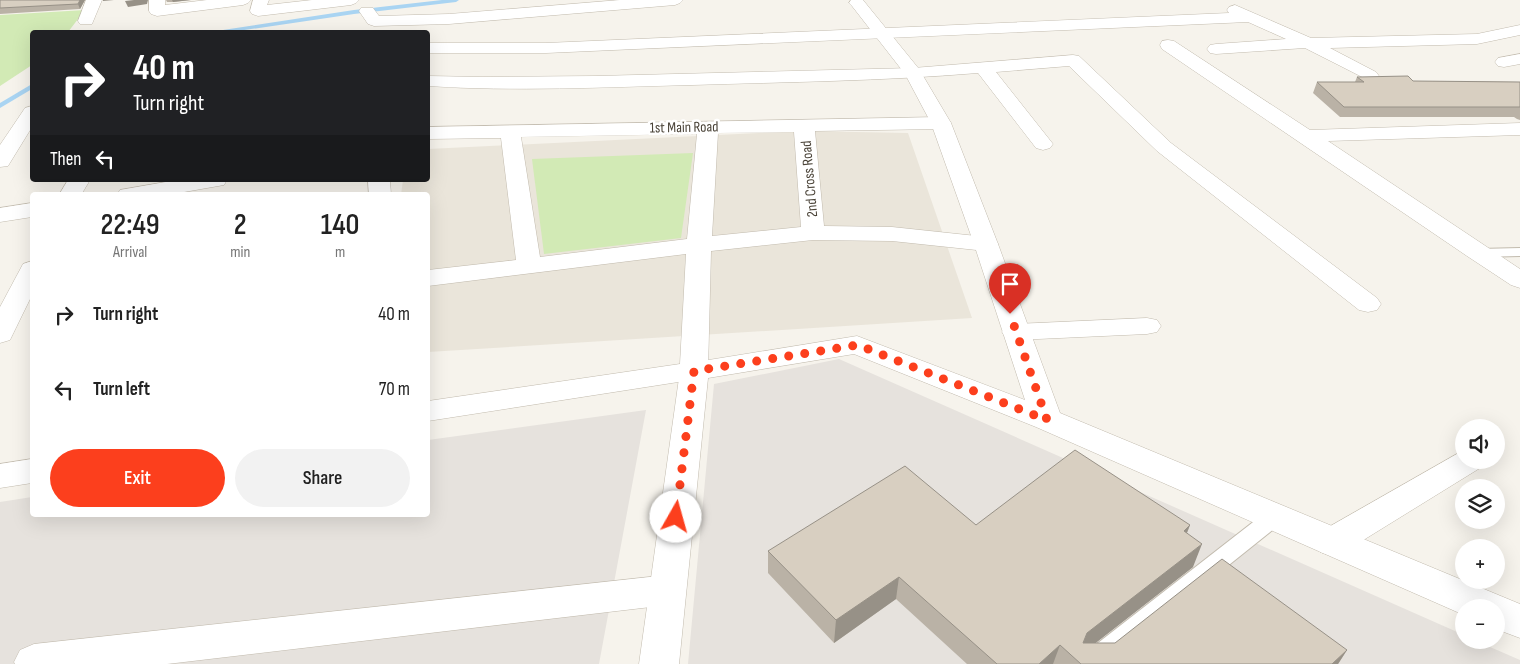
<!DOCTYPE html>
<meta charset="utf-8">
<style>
:root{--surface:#fff;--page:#f2f2f2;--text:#222;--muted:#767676;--accent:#fc3f1d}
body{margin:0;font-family:"Sofia Sans Condensed",sans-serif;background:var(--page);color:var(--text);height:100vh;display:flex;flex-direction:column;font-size:19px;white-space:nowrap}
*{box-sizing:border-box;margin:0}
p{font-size:16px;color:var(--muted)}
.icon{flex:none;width:28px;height:28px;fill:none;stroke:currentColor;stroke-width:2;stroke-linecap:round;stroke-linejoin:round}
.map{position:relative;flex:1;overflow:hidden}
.details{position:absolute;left:30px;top:192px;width:400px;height:325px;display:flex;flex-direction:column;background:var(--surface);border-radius:5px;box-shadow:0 5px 20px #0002}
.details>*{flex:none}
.banner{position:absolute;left:30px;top:30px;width:400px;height:152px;border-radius:5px;box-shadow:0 5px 20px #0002;background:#202124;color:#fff;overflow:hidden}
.buttons{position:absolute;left:1455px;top:419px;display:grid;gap:10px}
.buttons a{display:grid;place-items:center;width:50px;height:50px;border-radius:50%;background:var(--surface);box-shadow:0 5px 20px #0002;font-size:25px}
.pin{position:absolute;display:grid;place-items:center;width:42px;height:42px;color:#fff;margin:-51px -21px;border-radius:50% 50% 50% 0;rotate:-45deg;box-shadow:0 0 5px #0007}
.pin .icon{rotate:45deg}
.me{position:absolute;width:55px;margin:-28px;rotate:7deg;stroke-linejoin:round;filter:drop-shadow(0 0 4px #0008)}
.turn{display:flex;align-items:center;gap:18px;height:105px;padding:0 20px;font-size:22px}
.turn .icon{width:65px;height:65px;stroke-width:2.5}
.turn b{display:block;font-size:35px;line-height:42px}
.then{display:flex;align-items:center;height:48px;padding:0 20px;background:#0003;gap:10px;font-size:19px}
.eta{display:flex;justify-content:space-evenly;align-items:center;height:85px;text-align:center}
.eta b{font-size:30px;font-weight:600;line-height:35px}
.cta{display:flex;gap:10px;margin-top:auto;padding:10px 20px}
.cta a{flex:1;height:58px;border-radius:30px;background:var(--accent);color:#fff;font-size:20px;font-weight:600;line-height:58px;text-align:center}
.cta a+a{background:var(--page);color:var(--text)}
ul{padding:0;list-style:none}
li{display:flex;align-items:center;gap:15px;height:75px;padding:0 20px}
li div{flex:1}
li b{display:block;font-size:19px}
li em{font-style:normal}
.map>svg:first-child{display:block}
.residential{fill:#eae5da}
.industrial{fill:#e6e2dd}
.green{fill:#d2eab5}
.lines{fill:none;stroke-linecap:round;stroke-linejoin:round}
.stream{fill:#a9d4f2;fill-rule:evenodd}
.service-casing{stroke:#c2bbae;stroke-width:2}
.minor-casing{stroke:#c2bbae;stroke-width:1}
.tertiary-casing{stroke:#c2bbae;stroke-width:1}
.service{fill:#fff;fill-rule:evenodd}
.minor{fill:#fff;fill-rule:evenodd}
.tertiary{fill:#fff;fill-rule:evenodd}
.wall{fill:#bab2a6}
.shaded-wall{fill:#979187}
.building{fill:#d8cfc1;stroke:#979187}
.route{stroke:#fc3f1d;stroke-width:9;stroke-dasharray:0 16.2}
.labels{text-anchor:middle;stroke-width:5;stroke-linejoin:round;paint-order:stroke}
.far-street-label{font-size:15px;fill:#4b4439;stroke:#fff}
</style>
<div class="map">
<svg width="1520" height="664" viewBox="0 0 1520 664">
<rect width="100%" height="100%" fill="#f6f3ec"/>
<path class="residential" d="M 803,131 L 908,133 L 972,318 L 428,352 L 428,195 L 401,195 L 403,180 L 428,180 L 428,149 Z"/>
<g class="industrial">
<path d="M 839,359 L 1464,635 L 1464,640 L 1474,640 L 1520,660 L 1520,664 L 688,664 L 714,384 Z"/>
<path d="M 646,410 L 599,664 L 0,664 L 0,502 L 32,497 L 32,515 L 428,515 L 428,440 Z"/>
</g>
<g class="green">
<path d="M 85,10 L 68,32 L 32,32 L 32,65 L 0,86 L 0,15 Z"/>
<path d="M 693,153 L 681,238 L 544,254 L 532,159 Z"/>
</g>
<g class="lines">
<g class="stream">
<path d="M 442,0 L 459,0 L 456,2 L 354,14 L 231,32 L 220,32 L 223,30 L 354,10 Z"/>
<path d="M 32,84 L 32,89 L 0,108 L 0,103 Z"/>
</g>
<defs>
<g id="service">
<path d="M 1520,248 L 1520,256 L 1479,257 L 1474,256 L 1472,253 L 1474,250 L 1479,249 Z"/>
<path d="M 1273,510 L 1280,512 L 1283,518 L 1280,524 L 1105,664 L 1076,664 L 1080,657 L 1266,512 Z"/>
</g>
<g id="minor">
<path d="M 86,0 L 102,0 L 92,24 L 80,24 L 78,21 Z"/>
<path d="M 149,0 L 165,0 L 165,5 L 207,0 L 251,0 L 248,3 L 243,5 L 157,16 L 151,14 L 149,11 Z"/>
<path d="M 253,0 L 269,0 L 267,5 L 312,0 L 359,0 L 356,3 L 351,5 L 258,16 L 252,14 L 250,11 Z"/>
<path d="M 620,0 L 683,0 L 680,3 L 675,5 L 449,24 L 374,26 L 368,24 L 359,11 L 361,8 L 373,8 L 379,16 L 449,14 Z"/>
<path d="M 1235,5 L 1311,38 L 1477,34 L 1520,25 L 1520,35 L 1477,44 L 1330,48 L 1376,72 L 1379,76 L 1376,80 L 1370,81 L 1305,48 L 1216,54 L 1210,53 L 1207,49 L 1210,45 L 1216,44 L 1286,39 L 1248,22 L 546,53 L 428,53 L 428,43 L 546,43 L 1229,13 L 1227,10 L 1229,7 Z"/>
<path d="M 1168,40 L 1174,41 L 1310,130 L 1520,123 L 1520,135 L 1328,141 L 1520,269 L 1520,288 L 1511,285 L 1467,256 L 1162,49 L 1160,45 L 1162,41 Z"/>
<path d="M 1520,54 L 1520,64 L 1504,67 L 1498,66 L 1495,62 L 1498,58 Z"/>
<path d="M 1073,55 L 1079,56 L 1171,143 L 1377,298 L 1381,304 L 1377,310 L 1368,312 L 1359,310 L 1157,151 L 1069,66 L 996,72 L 1053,144 L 1050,148 L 1043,150 L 1036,148 L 978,73 C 883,81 787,82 692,85 C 604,87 515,92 428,86 L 428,76 L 482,77 L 596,76 L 913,68 Z"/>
<path d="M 32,106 L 32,127 L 8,166 L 0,167 L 0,145 L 25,108 Z"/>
<path d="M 941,117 L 948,119 L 951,123 L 948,127 L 941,129 L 815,131 L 824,226 L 892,227 L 986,237 L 995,239 L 998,244 L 995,249 L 986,251 L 892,241 L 813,240 L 711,251 L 708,371 L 704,378 L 428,421 L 428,401 L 680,364 L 686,254 L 428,286 L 428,270 L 516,260 L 501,138 L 428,139 L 428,127 ZM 794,132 L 801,227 L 712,236 L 718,133 ZM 697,134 L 687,239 L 540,257 L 521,137 Z"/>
<path d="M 68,180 L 90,180 L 81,195 L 59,195 Z"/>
<path d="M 177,180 L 227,180 L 224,185 L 167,195 L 117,195 L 120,190 Z"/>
<path d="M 368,180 L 390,180 L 391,195 L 369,195 Z"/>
<path d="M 32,203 L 32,217 L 0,222 L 0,208 Z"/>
<path d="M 32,261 L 32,295 L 10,340 L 0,343 L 0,307 L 23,264 Z"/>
<path d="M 1147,318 L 1157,320 L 1161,326 L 1157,332 L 1147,334 L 1016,340 L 1006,338 L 1002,332 L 1006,326 L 1016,324 Z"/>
<path d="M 1464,450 L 1464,460 L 1485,460 L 1480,468 L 1344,552 L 1332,556 L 1320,552 L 1314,542 L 1320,532 Z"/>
<path d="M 32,459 L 32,483 L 0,488 L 0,464 Z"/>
<path d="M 668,575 L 681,579 L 686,590 L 681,601 L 668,605 L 167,664 L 15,664 L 14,662 L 20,650 L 34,644 Z"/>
</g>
<path id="tertiary" d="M 851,0 L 863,0 L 919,69 L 951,123 L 998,244 L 1060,413 L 1520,604 L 1520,638 L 1496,629 L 1496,608 L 1464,608 L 1464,615 L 1036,427 L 854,354 L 708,378 L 679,664 L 639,664 L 680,371 L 684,364 L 857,336 L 1025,400 L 974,244 L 931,123 L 905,74 L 852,6 L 849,3 Z"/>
</defs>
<use href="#service" class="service-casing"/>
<use href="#minor" class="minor-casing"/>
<use href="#tertiary" class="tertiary-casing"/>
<use href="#service" class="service"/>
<use href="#minor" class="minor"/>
<use href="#tertiary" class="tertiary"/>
</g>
<g class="wall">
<path d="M 0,0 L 85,0 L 80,9 L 0,14 Z"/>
<path d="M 166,0 L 191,0 L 173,2 L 167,2 Z"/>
<path d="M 1357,77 L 1413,81 L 1520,82 L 1520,120 L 1517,119 L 1514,117 L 1340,117 L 1313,93 L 1317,82 L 1355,82 Z"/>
<path d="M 976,525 L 1190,525 L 1187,533 L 1193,567 L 1095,643 L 1347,650 L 1338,664 L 967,664 L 896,599 L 834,643 L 768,573 L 768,551 Z"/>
</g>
<g class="shaded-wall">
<path d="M 80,0 L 85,0 L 80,9 L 78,4 Z"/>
<path d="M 103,0 L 114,0 L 103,1 Z"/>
<path d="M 134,0 L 148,0 L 147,4 L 128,7 L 125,1 Z"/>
<path d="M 172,0 L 191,0 L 173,2 Z"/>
<path d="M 1190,525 L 1181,547 L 1184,531 Z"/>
<path d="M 1202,544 L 1193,567 L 1079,656 L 1077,660 L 1087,633 Z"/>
<path d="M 899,577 L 896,599 L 834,643 L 836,620 Z"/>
<path d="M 1060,645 L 1053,664 L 1039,664 Z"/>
<path d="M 1347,650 L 1338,664 L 1332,664 Z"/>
</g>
<g class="building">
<path d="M 0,0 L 80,0 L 78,4 L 0,8 Z"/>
<path d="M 1408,76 L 1413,81 L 1520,82 L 1520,107 L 1344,107 L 1317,82 L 1364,82 L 1357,77 Z"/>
<path d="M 1075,450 L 1190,525 L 1184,531 L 1202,544 L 1087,633 L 1083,643 L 1115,643 L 1222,559 L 1347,650 L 1332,664 L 1081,664 L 1060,645 L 1039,664 L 997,664 L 899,577 L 836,620 L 768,551 L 905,466 L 976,525 Z"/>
</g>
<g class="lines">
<path class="route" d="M 676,517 L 694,371 L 858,345 L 1047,420 L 1010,314"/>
</g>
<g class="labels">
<g class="far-street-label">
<text transform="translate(684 127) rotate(-1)" y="5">1st Main Road</text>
<text transform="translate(809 179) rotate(-95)" y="5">2nd Cross Road</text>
</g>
</g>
</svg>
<div class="buttons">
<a><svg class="icon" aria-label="sound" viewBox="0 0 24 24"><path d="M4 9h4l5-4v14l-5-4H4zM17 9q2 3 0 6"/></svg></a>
<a><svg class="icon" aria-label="layers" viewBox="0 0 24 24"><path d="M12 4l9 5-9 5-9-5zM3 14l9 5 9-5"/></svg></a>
<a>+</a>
<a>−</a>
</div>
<div class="pin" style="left:1010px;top:314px;background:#d93025"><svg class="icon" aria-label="arrive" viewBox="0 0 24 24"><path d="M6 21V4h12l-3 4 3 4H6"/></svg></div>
<svg class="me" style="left:676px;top:517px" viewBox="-20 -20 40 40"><circle r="19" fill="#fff"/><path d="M0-13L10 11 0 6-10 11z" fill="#fc3f1d"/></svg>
<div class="banner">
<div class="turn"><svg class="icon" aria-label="right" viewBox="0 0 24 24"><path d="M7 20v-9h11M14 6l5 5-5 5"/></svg><div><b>40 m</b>Turn right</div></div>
<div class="then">Then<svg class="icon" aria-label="left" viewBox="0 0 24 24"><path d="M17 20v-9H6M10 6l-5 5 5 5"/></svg></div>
</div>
<section class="details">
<div class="eta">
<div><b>22:49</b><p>Arrival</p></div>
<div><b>2</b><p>min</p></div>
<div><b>140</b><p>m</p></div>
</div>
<ul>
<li><svg class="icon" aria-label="right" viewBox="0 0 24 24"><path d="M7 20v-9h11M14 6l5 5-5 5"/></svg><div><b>Turn right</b></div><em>40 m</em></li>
<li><svg class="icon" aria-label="left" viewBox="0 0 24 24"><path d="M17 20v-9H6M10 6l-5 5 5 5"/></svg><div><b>Turn left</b></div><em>70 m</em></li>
</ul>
<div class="cta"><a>Exit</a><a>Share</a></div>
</section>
</div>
